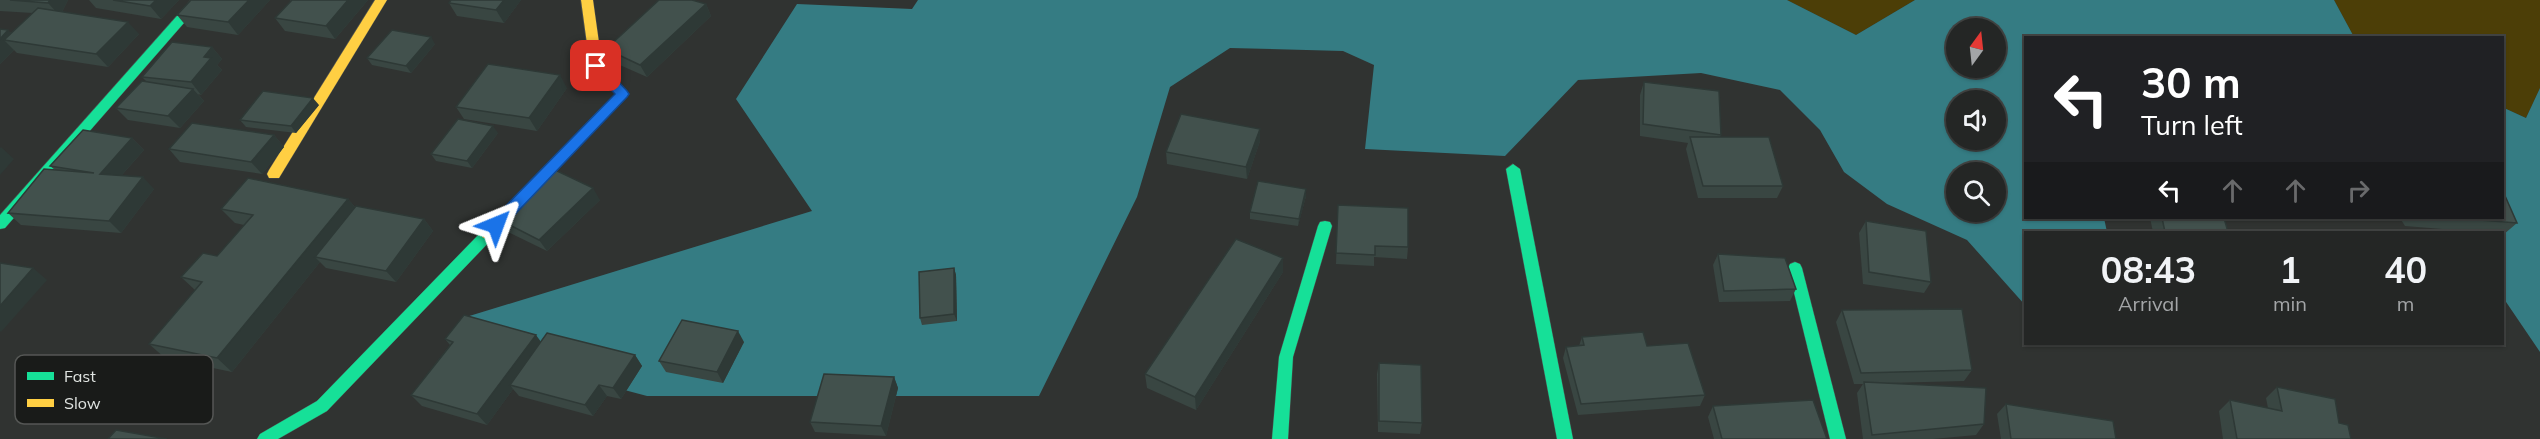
<!DOCTYPE html>
<style>
:root{--surface:#242625;--page:#2c2e2d;--text:#f1f3f6;--muted:#a3a5a7;--line:#414342}
body{margin:0;font-family:Mulish,sans-serif;background:var(--page);color:var(--text);height:100vh;display:flex;flex-direction:column;font-size:22px;white-space:nowrap}
*{box-sizing:border-box;margin:0}
p{font-size:20px;color:var(--muted)}
.icon{flex:none;width:33px;height:33px;fill:none;stroke:currentColor;stroke-width:2;stroke-linecap:round;stroke-linejoin:round}
.map{position:relative;flex:1;overflow:hidden}
.sheet{position:absolute;left:2024px;top:231px;width:480px;height:114px;display:flex;flex-direction:column;background:var(--surface);border-radius:0px;box-shadow:0 2px 4px #0004,0 0 0 2px var(--line)}
.sheet>*{flex:none}
.top-card{position:absolute;left:2024px;top:36px;width:480px;height:183px;border-radius:0px;box-shadow:0 2px 4px #0004,0 0 0 2px var(--line);background:#202124;color:#fff;overflow:hidden}
.needle{width:39px;rotate:15deg}
.controls{position:absolute;left:1946px;top:18px;display:grid;gap:12px}
.controls a{display:grid;place-items:center;width:60px;height:60px;border-radius:50%;background:var(--surface);box-shadow:0 2px 4px #0004,0 0 0 2px var(--line);font-size:30px}
.pin{position:absolute;display:grid;place-items:center;width:51px;height:51px;color:#fff;margin:-26px;border-radius:12px;box-shadow:0 3px 9px #0006}
.me{position:absolute;width:66px;margin:-33px;rotate:44deg;stroke-linejoin:round;filter:drop-shadow(0 0 4px #0008)}
.turn{display:flex;align-items:center;gap:21px;height:126px;padding:0 18px;font-size:27px}
.turn .icon{width:78px;height:78px;stroke-width:2.5}
.turn b{display:block;font-size:42px;line-height:51px}
.lanes{display:flex;align-items:center;height:57px;padding:0 18px;background:#0003;justify-content:center;gap:30px;direction:ltr}
.lanes .off{opacity:.35}
.eta{display:flex;justify-content:space-evenly;align-items:center;height:102px;text-align:center}
.eta b{font-size:36px;font-weight:700;line-height:42px}
.map>svg:first-child{display:block}
.green{fill:#4c3e07}
.water{fill:#357c83;fill-rule:evenodd}
.lines{fill:none;stroke-linecap:round;stroke-linejoin:round}
.fast-casing{stroke:#4d4f4e;stroke-width:1}
.slow-casing{stroke:#4d4f4e;stroke-width:1}
.fast{fill:#16e098;fill-rule:evenodd}
.slow{fill:#ffcf43;fill-rule:evenodd}
.wall{fill:#394642}
.shaded-wall{fill:#2e3936}
.building{fill:#42514d;stroke:#2e3936;stroke-width:1.5}
.route{fill:#1a73e8;stroke:#114b97;stroke-width:1.5}
.key{fill:#191b19;stroke:#555755;stroke-width:1.5}
.key-label{font-size:16px;fill:#e0e4e1}
</style>
<div class="map">
<svg width="2540" height="439" viewBox="0 0 2540 439">
<rect width="100%" height="100%" fill="#303331"/>
<g class="green">
<path d="M 1787,0 L 1915,0 L 1856,35 Z"/>
<path d="M 2334,0 L 2540,0 L 2540,88 L 2526,118 L 2502,107 L 2502,38 L 2354,37 Z"/>
</g>
<g class="water">
<path d="M 918,0 L 1787,0 L 1856,35 L 1915,0 L 2334,0 L 2354,37 L 2025,38 L 2025,218 L 2104,218 L 2107,232 L 2025,232 L 2025,305 L 1967,240 L 1887,204 L 1844,172 L 1820,130 L 1780,90 L 1701,73 L 1578,80 L 1505,156 L 1365,149 L 1374,65 L 1343,51 L 1230,48 L 1170,87 L 1137,197 L 1039,396 L 647,396 L 467,348 L 466,317 L 812,211 L 736,99 L 797,4 L 912,9 ZM 1956,28 L 1995,28 L 1995,68 L 1956,68 ZM 1956,100 L 1995,100 L 1995,140 L 1956,140 ZM 1956,172 L 1995,172 L 1995,212 L 1956,212 Z"/>
<path d="M 2540,88 L 2540,352 L 2502,296 L 2502,232 L 2452,232 L 2437,218 L 2502,218 L 2502,107 L 2526,118 Z"/>
</g>
<g class="lines">
<defs>
<g id="fast">
<path d="M 191,0 L 204,0 L 5,228 L 0,229 L 0,215 Z"/>
<path d="M 1513,164 L 1520,169 L 1573,439 L 1557,439 L 1506,169 Z"/>
<path d="M 1325,221 L 1330,222 L 1332,226 L 1293,357 L 1288,439 L 1272,439 L 1279,357 L 1318,226 L 1320,222 Z"/>
<path d="M 488,229 L 493,230 L 495,234 L 493,238 L 327,411 L 278,439 L 257,439 L 260,434 L 317,401 L 483,230 Z"/>
<path d="M 1795,262 L 1800,264 L 1802,268 L 1846,439 L 1830,439 L 1788,268 L 1790,264 Z"/>
</g>
<g id="slow">
<path d="M 375,0 L 387,0 L 279,178 L 269,178 L 267,174 L 269,170 Z"/>
<path d="M 581,0 L 593,0 L 602,64 L 629,94 L 493,238 L 483,238 L 481,234 L 483,230 L 615,94 L 590,66 Z"/>
</g>
</defs>
<use href="#fast" class="fast-casing"/>
<use href="#slow" class="slow-casing"/>
<use href="#fast" class="fast"/>
<use href="#slow" class="slow"/>
</g>
<g class="wall">
<path d="M 0,0 L 68,0 L 62,12 L 139,34 L 108,67 L 17,53 L 14,50 L 0,64 L 0,29 L 12,33 L 33,13 L 0,11 Z"/>
<path d="M 89,0 L 179,0 L 161,19 L 96,8 Z"/>
<path d="M 191,0 L 270,0 L 238,35 L 187,27 L 177,15 Z"/>
<path d="M 290,0 L 368,0 L 335,39 L 285,31 L 275,18 L 291,2 Z"/>
<path d="M 451,0 L 521,0 L 504,23 L 457,16 L 449,3 Z"/>
<path d="M 706,4 L 711,16 L 647,77 L 613,62 L 606,49 Z"/>
<path d="M 435,44 L 411,73 L 372,65 L 367,58 Z"/>
<path d="M 212,47 L 222,59 L 217,65 L 222,70 L 201,95 L 198,94 L 204,101 L 180,128 L 128,120 L 116,108 L 147,82 L 142,77 Z"/>
<path d="M 1644,82 L 1721,135 L 1720,137 L 1783,186 L 1777,198 L 1698,198 L 1686,149 L 1688,143 L 1640,136 L 1640,95 Z"/>
<path d="M 567,88 L 537,131 L 464,119 L 456,107 Z"/>
<path d="M 319,105 L 296,133 L 246,127 L 240,120 Z"/>
<path d="M 498,133 L 472,168 L 436,161 L 431,154 Z"/>
<path d="M 274,135 L 284,147 L 262,174 L 180,162 L 169,149 Z"/>
<path d="M 132,138 L 144,150 L 121,176 L 154,189 L 121,233 L 21,225 L 8,213 L 55,170 L 50,166 Z"/>
<path d="M 1260,141 L 1247,179 L 1167,164 L 1166,152 Z"/>
<path d="M 1306,196 L 1298,226 L 1250,219 L 1250,212 Z"/>
<path d="M 348,199 L 355,207 L 424,219 L 433,231 L 396,282 L 326,268 L 320,262 L 232,372 L 165,358 L 149,344 L 195,290 L 181,277 L 217,256 L 244,225 L 235,223 L 221,209 Z"/>
<path d="M 600,200 L 547,251 L 504,230 L 496,218 Z"/>
<path d="M 1338,205 L 1408,247 L 1407,259 L 1374,257 L 1374,266 L 1336,264 Z"/>
<path d="M 2150,218 L 2224,218 L 2228,232 L 2153,232 Z"/>
<path d="M 2400,218 L 2502,218 L 2517,223 L 2503,235 L 2502,234 L 2502,232 L 2479,232 L 2405,226 Z"/>
<path d="M 1866,221 L 1931,282 L 1924,293 L 1863,284 L 1859,233 Z"/>
<path d="M 1718,254 L 1796,289 L 1790,301 L 1719,302 L 1713,265 Z"/>
<path d="M 1283,258 L 1283,272 L 1196,410 L 1147,388 L 1145,374 Z"/>
<path d="M 954,268 L 956,275 L 957,321 L 922,325 L 920,318 Z"/>
<path d="M 1842,310 L 1972,370 L 1964,381 L 1888,383 L 1984,424 L 1976,435 L 1933,439 L 1863,439 L 1857,393 L 1863,384 L 1854,384 L 1836,322 Z"/>
<path d="M 1582,337 L 1647,346 L 1705,395 L 1700,406 L 1578,415 L 1563,358 L 1566,347 L 1579,346 Z"/>
<path d="M 445,339 L 541,342 L 635,355 L 642,366 L 621,399 L 607,396 L 593,416 L 519,396 L 513,389 L 487,425 L 422,406 L 411,395 L 450,345 Z"/>
<path d="M 744,342 L 723,383 L 666,372 L 659,361 Z"/>
<path d="M 1379,363 L 1422,423 L 1420,434 L 1378,432 L 1377,374 Z"/>
<path d="M 894,377 L 898,388 L 886,436 L 815,432 L 810,422 Z"/>
<path d="M 2277,387 L 2339,423 L 2351,439 L 2223,439 L 2219,411 L 2230,400 L 2268,408 L 2266,398 Z"/>
<path d="M 2006,404 L 2116,439 L 2001,439 L 1997,414 Z"/>
<path d="M 1713,406 L 1827,439 L 1714,439 L 1708,417 Z"/>
</g>
<g class="shaded-wall">
<path d="M 50,0 L 68,0 L 60,16 L 48,3 Z"/>
<path d="M 156,0 L 179,0 L 161,19 L 150,6 Z"/>
<path d="M 249,0 L 270,0 L 238,35 L 228,22 Z"/>
<path d="M 348,0 L 368,0 L 335,39 L 326,26 Z"/>
<path d="M 504,0 L 521,0 L 504,23 L 496,10 Z"/>
<path d="M 706,4 L 711,16 L 647,77 L 640,65 Z"/>
<path d="M 128,22 L 139,34 L 108,67 L 96,54 Z"/>
<path d="M 8,30 L 21,43 L 4,40 L 14,50 L 0,64 L 0,39 Z"/>
<path d="M 431,37 L 435,44 L 411,73 L 406,66 Z"/>
<path d="M 212,47 L 222,59 L 217,65 L 222,70 L 201,95 L 191,82 L 204,57 Z"/>
<path d="M 560,75 L 567,88 L 537,131 L 529,118 Z"/>
<path d="M 193,89 L 204,101 L 180,128 L 168,116 Z"/>
<path d="M 313,98 L 319,105 L 296,133 L 291,126 Z"/>
<path d="M 493,126 L 498,133 L 472,168 L 467,161 Z"/>
<path d="M 1260,129 L 1260,141 L 1247,179 L 1246,167 Z"/>
<path d="M 274,135 L 284,147 L 262,174 L 251,162 Z"/>
<path d="M 132,138 L 144,150 L 112,186 L 100,174 Z"/>
<path d="M 1,147 L 14,159 L 0,175 L 0,148 Z"/>
<path d="M 143,177 L 154,189 L 121,233 L 109,221 Z"/>
<path d="M 593,188 L 600,200 L 547,251 L 539,240 Z"/>
<path d="M 1306,189 L 1306,196 L 1298,226 L 1299,219 Z"/>
<path d="M 348,199 L 360,213 L 315,257 L 320,262 L 232,372 L 217,358 Z"/>
<path d="M 424,219 L 433,231 L 396,282 L 386,271 Z"/>
<path d="M 1283,258 L 1283,272 L 1196,410 L 1195,397 Z"/>
<path d="M 33,268 L 47,280 L 1,332 L 0,331 L 0,306 Z"/>
<path d="M 954,268 L 956,275 L 957,321 L 954,314 Z"/>
<path d="M 738,331 L 744,342 L 723,383 L 717,372 Z"/>
<path d="M 536,335 L 544,346 L 510,385 L 513,389 L 487,425 L 477,414 Z"/>
<path d="M 635,355 L 642,366 L 621,399 L 613,388 Z"/>
<path d="M 894,377 L 898,388 L 886,436 L 881,426 Z"/>
<path d="M 599,385 L 607,396 L 593,416 L 585,405 Z"/>
</g>
<g class="building">
<path d="M 10,0 L 50,0 L 48,3 Z"/>
<path d="M 113,0 L 156,0 L 150,6 Z"/>
<path d="M 191,0 L 249,0 L 228,22 L 177,15 Z"/>
<path d="M 292,0 L 348,0 L 326,26 L 275,18 Z"/>
<path d="M 451,0 L 504,0 L 496,10 L 449,3 Z"/>
<path d="M 659,0 L 692,0 L 706,4 L 640,65 L 606,49 Z"/>
<path d="M 38,8 L 128,22 L 96,54 L 4,40 Z"/>
<path d="M 0,29 L 8,30 L 0,39 Z"/>
<path d="M 392,30 L 431,37 L 406,66 L 367,58 Z"/>
<path d="M 172,42 L 212,47 L 204,57 L 211,58 L 191,82 L 142,77 Z"/>
<path d="M 488,64 L 560,75 L 529,118 L 456,107 Z"/>
<path d="M 142,81 L 193,89 L 168,116 L 116,108 Z"/>
<path d="M 1644,82 L 1719,91 L 1721,135 L 1643,124 Z"/>
<path d="M 263,91 L 313,98 L 291,126 L 240,120 Z"/>
<path d="M 1181,114 L 1260,129 L 1246,167 L 1166,152 Z"/>
<path d="M 458,119 L 493,126 L 467,161 L 431,154 Z"/>
<path d="M 192,123 L 274,135 L 251,162 L 169,149 Z"/>
<path d="M 83,130 L 132,138 L 100,174 L 143,177 L 109,221 L 8,213 L 44,169 L 94,173 L 50,166 Z"/>
<path d="M 1690,137 L 1769,137 L 1783,186 L 1703,186 Z"/>
<path d="M 551,168 L 593,188 L 539,240 L 496,218 Z"/>
<path d="M 248,178 L 348,199 L 217,358 L 149,344 L 202,282 L 181,277 L 203,253 L 217,256 L 253,215 L 221,209 Z"/>
<path d="M 1258,181 L 1306,189 L 1299,219 L 1250,212 Z"/>
<path d="M 2502,189 L 2517,223 L 2454,218 L 2502,218 Z"/>
<path d="M 1338,205 L 1408,208 L 1408,247 L 1375,246 L 1375,255 L 1336,253 Z"/>
<path d="M 356,206 L 424,219 L 386,271 L 315,257 Z"/>
<path d="M 2162,218 L 2224,218 L 2228,232 L 2165,232 Z"/>
<path d="M 1866,221 L 1926,231 L 1931,282 L 1869,272 Z"/>
<path d="M 1236,239 L 1283,258 L 1195,397 L 1145,374 Z"/>
<path d="M 1718,254 L 1785,258 L 1796,289 L 1724,291 Z"/>
<path d="M 0,263 L 33,268 L 0,306 Z"/>
<path d="M 954,268 L 954,314 L 920,318 L 919,272 Z"/>
<path d="M 1962,309 L 1972,370 L 1861,373 L 1842,310 Z"/>
<path d="M 464,315 L 536,335 L 477,414 L 411,395 L 453,342 L 445,339 Z"/>
<path d="M 682,320 L 738,331 L 717,372 L 659,361 Z"/>
<path d="M 1643,332 L 1647,346 L 1688,343 L 1705,395 L 1581,404 L 1566,347 L 1584,345 L 1582,337 Z"/>
<path d="M 547,333 L 635,355 L 613,388 L 599,385 L 585,405 L 510,385 Z"/>
<path d="M 1379,363 L 1421,365 L 1422,423 L 1379,421 Z"/>
<path d="M 824,374 L 894,377 L 881,426 L 810,422 Z"/>
<path d="M 1864,382 L 1986,388 L 1984,424 L 1872,435 Z"/>
<path d="M 2277,387 L 2335,399 L 2339,423 L 2348,425 L 2351,439 L 2237,439 L 2230,400 L 2282,411 Z"/>
<path d="M 1813,400 L 1827,439 L 1722,439 L 1713,406 Z"/>
<path d="M 2006,404 L 2113,421 L 2116,439 L 2011,439 Z"/>
<path d="M 116,430 L 167,439 L 108,439 Z"/>
</g>
<path class="route" d="M 596,62 L 601,63 L 627,91 L 629,94 L 627,97 L 501,229 L 491,229 L 489,225 L 491,221 L 615,94 L 592,69 L 590,66 L 592,63 Z"/>
<rect x="15" y="355" width="198" height="69" rx="9" class="key"/>
<rect x="27" y="372" width="27" height="8" fill="#16e098"/>
<rect x="27" y="399" width="27" height="8" fill="#ffcf43"/>
<g class="key-label">
<text x="64" y="382">Fast</text>
<text x="64" y="409">Slow</text>
</g>
</svg>
<div class="controls">
<a><svg class="needle" viewBox="-14 -14 28 28"><path d="M0-13l5 13h-10z" fill="#e53935"/><path d="M0 13l5-13h-10z" fill="#a3a5a7"/></svg></a>
<a><svg class="icon" aria-label="sound" viewBox="0 0 24 24"><path d="M4 9h4l5-4v14l-5-4H4zM17 9q2 3 0 6"/></svg></a>
<a><svg class="icon" aria-label="search" viewBox="0 0 24 24"><circle cx="10" cy="10" r="6"/><path d="M15 15l6 6"/></svg></a>
</div>
<div class="pin" style="left:596px;top:66px;background:#d93025"><svg class="icon" aria-label="arrive" viewBox="0 0 24 24"><path d="M6 21V4h12l-3 4 3 4H6"/></svg></div>
<svg class="me" style="left:496px;top:225px" viewBox="-20 -20 40 40"><path d="M0-17L14 15 0 8-14 15z" fill="#1a73e8" stroke="#fff" stroke-width="4"/></svg>
<div class="top-card">
<div class="turn"><svg class="icon" aria-label="left" viewBox="0 0 24 24"><path d="M17 20v-9H6M10 6l-5 5 5 5"/></svg><div><b>30 m</b>Turn left</div></div>
<div class="lanes"><svg class="icon" aria-label="left" viewBox="0 0 24 24"><path d="M17 20v-9H6M10 6l-5 5 5 5"/></svg><svg class="icon off" aria-label="ahead" viewBox="0 0 24 24"><path d="M12 20V5M6 11l6-6 6 6"/></svg><svg class="icon off" aria-label="ahead" viewBox="0 0 24 24"><path d="M12 20V5M6 11l6-6 6 6"/></svg><svg class="icon off" aria-label="right" viewBox="0 0 24 24"><path d="M7 20v-9h11M14 6l5 5-5 5"/></svg></div>
</div>
<section class="sheet">
<div class="eta">
<div><b>08:43</b><p>Arrival</p></div>
<div><b>1</b><p>min</p></div>
<div><b>40</b><p>m</p></div>
</div>
</section>
</div>
